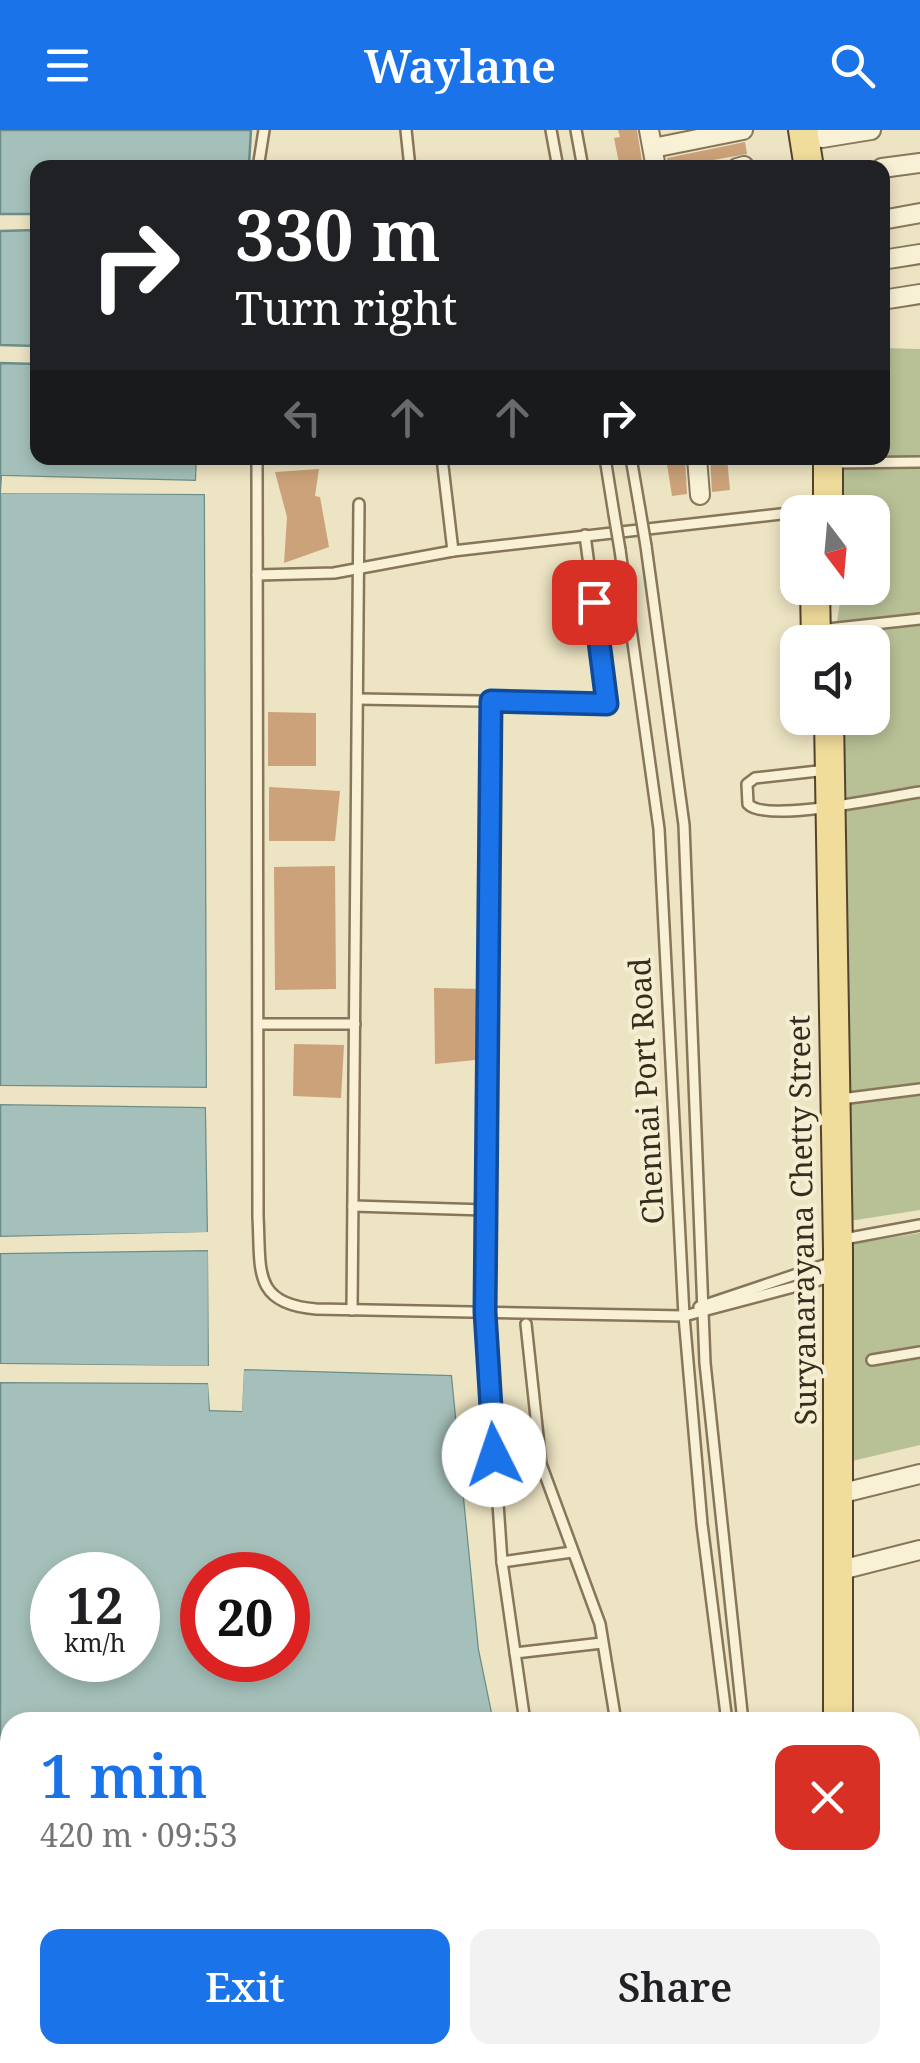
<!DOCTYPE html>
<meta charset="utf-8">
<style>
:root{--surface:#fff;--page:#f2f2f2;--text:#202124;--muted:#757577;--accent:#1a73e8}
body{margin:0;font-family:"Noto Serif",serif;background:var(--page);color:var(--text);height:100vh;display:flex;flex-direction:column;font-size:38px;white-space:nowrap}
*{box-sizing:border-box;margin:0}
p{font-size:32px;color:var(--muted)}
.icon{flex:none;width:55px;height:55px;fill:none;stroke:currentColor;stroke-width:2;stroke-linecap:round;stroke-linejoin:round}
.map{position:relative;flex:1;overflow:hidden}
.sheet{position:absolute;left:0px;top:1582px;width:920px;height:352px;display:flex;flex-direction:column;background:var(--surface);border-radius:30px 30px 0 0;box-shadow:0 5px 15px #0003}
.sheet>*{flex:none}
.guide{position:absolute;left:30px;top:30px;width:860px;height:305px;border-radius:20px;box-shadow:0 5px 15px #0003;background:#202124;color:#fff;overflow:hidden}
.needle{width:65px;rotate:164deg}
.fabs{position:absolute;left:780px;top:365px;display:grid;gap:20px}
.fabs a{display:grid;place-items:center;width:110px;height:110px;border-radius:20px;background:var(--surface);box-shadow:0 5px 15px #0003;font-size:50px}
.speed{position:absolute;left:30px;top:1422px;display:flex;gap:20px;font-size:50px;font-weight:700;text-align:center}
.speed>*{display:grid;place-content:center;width:130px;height:130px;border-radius:50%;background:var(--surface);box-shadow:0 5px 15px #0003;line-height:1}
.speed small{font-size:25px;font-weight:400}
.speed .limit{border:15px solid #d22;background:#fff;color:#111}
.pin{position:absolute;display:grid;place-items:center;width:85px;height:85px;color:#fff;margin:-42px;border-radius:20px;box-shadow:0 5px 15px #0006}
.me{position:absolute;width:110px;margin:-55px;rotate:356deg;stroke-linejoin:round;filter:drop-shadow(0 0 8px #0008)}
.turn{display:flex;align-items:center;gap:35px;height:210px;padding:0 40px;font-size:45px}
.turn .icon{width:130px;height:130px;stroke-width:2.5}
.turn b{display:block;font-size:70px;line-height:85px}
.lanes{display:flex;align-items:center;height:95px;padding:0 40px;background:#0003;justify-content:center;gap:50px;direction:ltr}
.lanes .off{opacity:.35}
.round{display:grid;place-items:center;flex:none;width:105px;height:105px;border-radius:20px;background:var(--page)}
.summary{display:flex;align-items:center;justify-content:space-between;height:170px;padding:0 40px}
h1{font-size:60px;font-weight:600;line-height:75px;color:var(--accent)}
.action{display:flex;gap:20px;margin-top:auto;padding:20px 40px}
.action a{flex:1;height:115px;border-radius:20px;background:var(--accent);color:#fff;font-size:40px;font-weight:600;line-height:115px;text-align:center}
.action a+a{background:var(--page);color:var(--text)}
header{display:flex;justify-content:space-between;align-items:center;height:130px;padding:0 40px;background:var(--accent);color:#fff;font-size:45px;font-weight:600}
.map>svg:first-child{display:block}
.cemetery{fill:#b8c096}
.water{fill:#a5c0ba;stroke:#6c8e88;stroke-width:2.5;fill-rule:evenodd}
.pier{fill:#ede4c3}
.building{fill:#cba279}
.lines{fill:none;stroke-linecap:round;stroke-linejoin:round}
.lane-casing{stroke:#87765a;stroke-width:14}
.street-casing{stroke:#87765a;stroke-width:22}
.secondary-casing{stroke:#69573d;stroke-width:30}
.primary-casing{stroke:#55432e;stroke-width:32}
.lane{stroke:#f8f1d6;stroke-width:9}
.street{stroke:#f8f1d6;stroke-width:18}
.secondary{stroke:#f8f1d6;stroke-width:25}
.primary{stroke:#f0dc9b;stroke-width:28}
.lane-bridge-casing{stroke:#87765a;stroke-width:14;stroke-linecap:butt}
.lane-bridge{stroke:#f8f1d6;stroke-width:9}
.route-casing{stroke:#114b97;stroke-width:25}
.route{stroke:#1a73e8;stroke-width:18}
.labels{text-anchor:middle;stroke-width:8;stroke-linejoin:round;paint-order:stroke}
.street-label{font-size:30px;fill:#372c1e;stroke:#f5eed2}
</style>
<header><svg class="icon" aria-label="menu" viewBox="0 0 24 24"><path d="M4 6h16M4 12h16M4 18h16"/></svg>Waylane<svg class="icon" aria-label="search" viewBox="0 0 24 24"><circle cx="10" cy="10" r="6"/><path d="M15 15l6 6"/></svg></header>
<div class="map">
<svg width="920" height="1933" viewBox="0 0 920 1933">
<rect width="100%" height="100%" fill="#ede4c3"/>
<g class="cemetery">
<path d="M 883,218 L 920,219 L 920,1080 L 843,1092 L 834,588 L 872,588 L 872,512 L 834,512 L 842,458 L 872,458 L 872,382 L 840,382 L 838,328 L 882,328 Z"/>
<path d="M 920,1103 L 920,1315 L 852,1331 L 845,1115 Z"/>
</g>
<g class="water">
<path d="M 0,0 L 251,0 L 249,34 L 234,37 L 38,38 L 37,84 L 0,84 Z"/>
<path d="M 37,100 L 37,216 L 0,215 L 0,101 Z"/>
<path d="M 0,233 L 37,234 L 38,328 L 197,328 L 196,351 L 2,346 L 1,362 L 205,364 L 207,958 L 0,956 Z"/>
<path d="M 0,974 L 206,977 L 208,1103 L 0,1107 Z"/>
<path d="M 209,1120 L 209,1237 L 0,1234 L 0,1123 Z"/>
<path d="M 243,1239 L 452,1245 L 479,1519 L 494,1592 L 10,1592 L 10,1925 L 610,1925 L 611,1933 L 0,1933 L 0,1252 L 209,1253 L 210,1280 L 241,1281 ZM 52,1445 L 138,1445 L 138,1530 L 52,1530 ZM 202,1445 L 288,1445 L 288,1530 L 202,1530 Z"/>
</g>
<g class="pier">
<path d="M 197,328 L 202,328 L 197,356 L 7,351 L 6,358 L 209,362 L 212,960 L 207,963 L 0,961 L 0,956 L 207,958 L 205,364 L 1,363 L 2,346 L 196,351 Z"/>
<path d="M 0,969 L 209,973 L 212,1106 L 0,1112 L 0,1107 L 208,1102 L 206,977 L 0,974 Z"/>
<path d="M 211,1115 L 212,1241 L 0,1239 L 0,1234 L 209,1236 L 208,1120 L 0,1123 L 0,1118 Z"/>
<path d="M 242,1234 L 456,1242 L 484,1519 L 499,1592 L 494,1592 L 479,1519 L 452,1245 L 244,1239 L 242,1281 L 210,1280 L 208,1253 L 0,1252 L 0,1247 L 209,1248 L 214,1252 L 214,1276 L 237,1276 Z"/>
</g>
<g class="building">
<path d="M 618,0 L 637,0 L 643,38 L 620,38 L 614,8 L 620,7 Z"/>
<path d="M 745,12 L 747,24 L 668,38 L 667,28 Z"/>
<path d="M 666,328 L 685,328 L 687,364 L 672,366 Z"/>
<path d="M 710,328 L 727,328 L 730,360 L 712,362 Z"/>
<path d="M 319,339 L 315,366 L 320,367 L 329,417 L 284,433 L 287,387 L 275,342 Z"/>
<path d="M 268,582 L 316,583 L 316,636 L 268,636 Z"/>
<path d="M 269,657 L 340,661 L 335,711 L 269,711 Z"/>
<path d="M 335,736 L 336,859 L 275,860 L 274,737 Z"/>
<path d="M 434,858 L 480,859 L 475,930 L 435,934 Z"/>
<path d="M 294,914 L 344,915 L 341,968 L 293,966 Z"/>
</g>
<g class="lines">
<defs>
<g id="lane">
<path d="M 406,0 L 410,38"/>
<path d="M 551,0 L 558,38"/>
<path d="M 576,0 L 583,38"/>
<path d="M 258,38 L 264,0"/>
<path d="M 257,328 L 258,1087 C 261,1140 252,1174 316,1179 L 684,1186 L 835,1146"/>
<path d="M 442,328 L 453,421"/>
<path d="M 605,328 L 614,384"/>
<path d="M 631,328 L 640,380"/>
<path d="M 830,333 L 920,332"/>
<path d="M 646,416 L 684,695 L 705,1233 L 743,1592"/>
<path d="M 620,420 L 659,699 L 684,1186 L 702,1394 L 727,1592"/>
<path d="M 257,445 L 334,443 L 453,421 L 825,379"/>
<path d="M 828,499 L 920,489"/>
<path d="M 358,569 L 607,573 L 585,405"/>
<path d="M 491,571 L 485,1183 L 502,1432 L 525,1592"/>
<path d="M 818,641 L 755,648 L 747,654 L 748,674 C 766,694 890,666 920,662"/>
<path d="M 258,894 L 355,894"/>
<path d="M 841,969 L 920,959"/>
<path d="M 353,1076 L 486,1080"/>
<path d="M 844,1109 L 920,1095"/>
<path d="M 699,1177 L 836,1131"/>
<path d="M 352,1180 L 359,374"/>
<path d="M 526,1194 L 541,1334 L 600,1494 L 616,1592"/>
<path d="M 872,1230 L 920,1222"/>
<path d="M 502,1432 L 572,1422"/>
<path d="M 515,1523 L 602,1513"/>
<path d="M 910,1891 L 920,1891"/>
<path d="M 770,1925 L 771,1933"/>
<path d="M 788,1925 L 790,1933"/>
<path d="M 677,1933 L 677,1925"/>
</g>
<g id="street">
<path d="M 649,0 L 656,38"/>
<path d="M 822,8 L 871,0"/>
<path d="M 653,18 L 743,0"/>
<path d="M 737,38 L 744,36"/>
<path d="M 882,38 L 920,33"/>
<path d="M 882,90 L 920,83"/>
<path d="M 882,130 L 920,124"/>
<path d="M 882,170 L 920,164"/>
<path d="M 697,328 L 700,365"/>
<path d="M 839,1364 L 920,1344"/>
<path d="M 841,1440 L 920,1420"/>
<path d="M 910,1708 L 920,1706"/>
<path d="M 910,1763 L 920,1762"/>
</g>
<path id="secondary" d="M 910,1645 L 920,1643"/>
<g id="primary">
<path d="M 803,0 L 809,38"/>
<path d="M 828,328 L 828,382"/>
<path d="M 815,458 L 816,512"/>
<path d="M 829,588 L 838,1120 L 838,1592"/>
<path d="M 847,1925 L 847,1933"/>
</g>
</defs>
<use href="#lane" class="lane-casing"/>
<use href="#street" class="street-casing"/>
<use href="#secondary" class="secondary-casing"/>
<use href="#primary" class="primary-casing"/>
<use href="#lane" class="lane"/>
<use href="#street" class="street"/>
<use href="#secondary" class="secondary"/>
<use href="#primary" class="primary"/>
<defs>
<g id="lane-bridge">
<path d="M 640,380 L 646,416"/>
<path d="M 614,384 L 620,420"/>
</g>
</defs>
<use href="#lane-bridge" class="lane-bridge-casing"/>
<use href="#lane-bridge" class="lane-bridge"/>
</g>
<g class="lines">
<defs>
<path id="route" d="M 494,1325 L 485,1182 L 491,571 L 607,574 L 594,472"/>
</defs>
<use href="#route" class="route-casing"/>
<use href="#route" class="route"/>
</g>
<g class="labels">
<g class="street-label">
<text transform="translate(647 961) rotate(-93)" y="10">Chennai Port Road</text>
<text transform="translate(803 1090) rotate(-91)" y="10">Suryanarayana Chetty Street</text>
</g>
</g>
</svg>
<div class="fabs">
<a><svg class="needle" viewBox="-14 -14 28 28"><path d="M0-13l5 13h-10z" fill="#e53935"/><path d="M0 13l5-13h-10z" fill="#757577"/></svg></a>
<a><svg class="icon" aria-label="sound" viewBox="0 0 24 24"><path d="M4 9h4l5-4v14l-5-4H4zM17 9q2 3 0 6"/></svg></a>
</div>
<div class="speed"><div>12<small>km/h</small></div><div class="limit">20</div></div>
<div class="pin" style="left:594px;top:472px;background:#d93025"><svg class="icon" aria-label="arrive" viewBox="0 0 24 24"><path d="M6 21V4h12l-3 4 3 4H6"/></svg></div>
<svg class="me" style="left:494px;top:1325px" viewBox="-20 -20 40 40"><circle r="19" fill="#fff"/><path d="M0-13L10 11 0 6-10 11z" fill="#1a73e8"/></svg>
<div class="guide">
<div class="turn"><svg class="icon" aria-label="right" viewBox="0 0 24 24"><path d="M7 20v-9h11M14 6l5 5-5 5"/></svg><div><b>330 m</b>Turn right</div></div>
<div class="lanes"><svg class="icon off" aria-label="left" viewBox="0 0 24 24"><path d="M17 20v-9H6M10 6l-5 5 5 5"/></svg><svg class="icon off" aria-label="ahead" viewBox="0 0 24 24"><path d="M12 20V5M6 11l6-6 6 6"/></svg><svg class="icon off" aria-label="ahead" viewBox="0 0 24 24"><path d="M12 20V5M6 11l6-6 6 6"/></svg><svg class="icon" aria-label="right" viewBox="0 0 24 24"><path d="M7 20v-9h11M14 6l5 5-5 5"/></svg></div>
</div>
<section class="sheet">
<div class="summary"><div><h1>1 min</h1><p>420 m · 09:53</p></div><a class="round" style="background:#d93025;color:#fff"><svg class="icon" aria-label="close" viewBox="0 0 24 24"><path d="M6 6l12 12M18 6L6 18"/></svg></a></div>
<div class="action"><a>Exit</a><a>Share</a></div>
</section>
</div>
